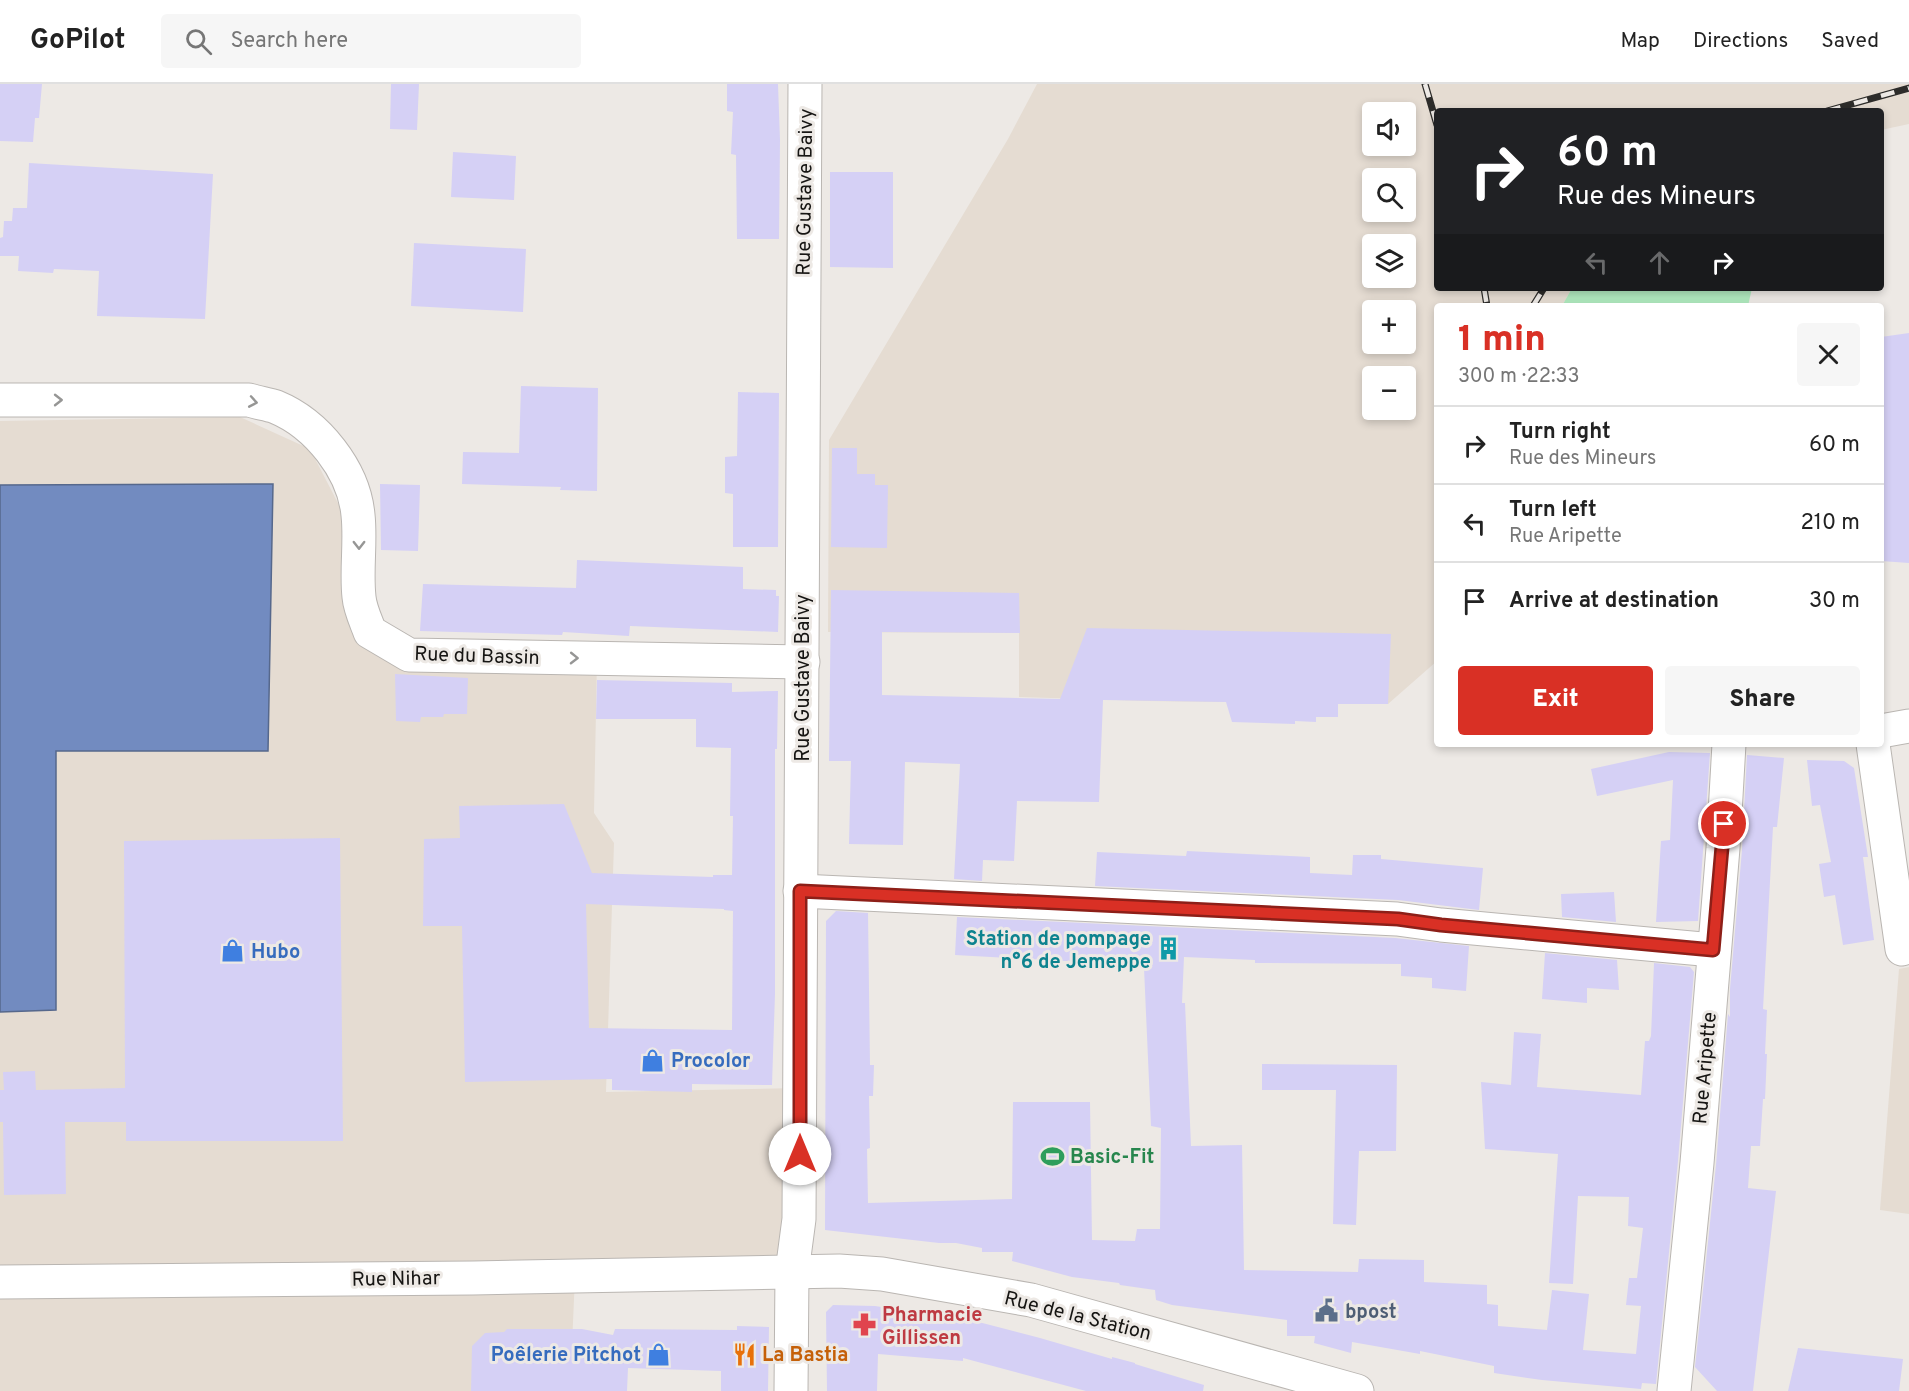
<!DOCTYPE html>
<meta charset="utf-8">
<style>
:root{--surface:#fff;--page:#f6f6f6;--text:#222;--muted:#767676;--line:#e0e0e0;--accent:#d93025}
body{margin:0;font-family:Overpass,sans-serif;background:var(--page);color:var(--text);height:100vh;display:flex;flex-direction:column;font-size:22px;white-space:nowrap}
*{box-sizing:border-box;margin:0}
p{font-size:20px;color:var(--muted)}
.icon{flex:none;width:33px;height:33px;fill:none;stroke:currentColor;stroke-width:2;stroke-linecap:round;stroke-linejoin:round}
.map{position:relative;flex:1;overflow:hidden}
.panel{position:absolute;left:1434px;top:219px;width:450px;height:444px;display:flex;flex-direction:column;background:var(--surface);border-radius:6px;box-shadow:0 3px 9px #0003}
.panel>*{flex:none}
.top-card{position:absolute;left:1434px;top:24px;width:450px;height:183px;border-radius:6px;box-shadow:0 3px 9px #0003;background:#202124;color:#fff;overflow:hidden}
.buttons{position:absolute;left:1362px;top:18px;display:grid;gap:12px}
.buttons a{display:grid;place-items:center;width:54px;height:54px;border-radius:6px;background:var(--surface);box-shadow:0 3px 9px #0003;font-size:30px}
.pin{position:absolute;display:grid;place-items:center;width:51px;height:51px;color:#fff;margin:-26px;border:3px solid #fff;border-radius:50%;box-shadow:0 2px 6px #0007}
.me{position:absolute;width:66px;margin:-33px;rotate:0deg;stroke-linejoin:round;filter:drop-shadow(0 0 4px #0008)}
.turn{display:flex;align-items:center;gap:21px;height:126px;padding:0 24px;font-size:27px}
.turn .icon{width:78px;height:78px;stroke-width:2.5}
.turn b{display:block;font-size:42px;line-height:51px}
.lanes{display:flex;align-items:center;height:57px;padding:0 24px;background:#0003;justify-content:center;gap:30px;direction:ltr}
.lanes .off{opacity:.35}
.round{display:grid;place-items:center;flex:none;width:63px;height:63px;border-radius:6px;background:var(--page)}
.head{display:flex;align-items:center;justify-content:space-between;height:102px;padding:0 24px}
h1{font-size:36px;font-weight:800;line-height:45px;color:var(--accent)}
.primary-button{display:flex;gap:12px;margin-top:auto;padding:12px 24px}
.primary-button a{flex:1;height:69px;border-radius:6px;background:var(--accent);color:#fff;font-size:24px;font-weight:800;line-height:69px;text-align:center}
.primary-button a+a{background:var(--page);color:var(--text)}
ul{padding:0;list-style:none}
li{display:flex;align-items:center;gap:18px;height:78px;padding:0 24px;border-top:2px solid var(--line)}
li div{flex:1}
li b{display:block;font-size:22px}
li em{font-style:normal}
header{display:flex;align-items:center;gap:36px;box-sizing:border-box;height:84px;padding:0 30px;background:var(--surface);border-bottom:2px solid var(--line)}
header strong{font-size:28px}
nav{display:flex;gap:33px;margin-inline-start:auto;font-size:21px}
.search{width:420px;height:54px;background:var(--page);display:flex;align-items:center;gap:15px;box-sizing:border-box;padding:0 21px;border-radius:6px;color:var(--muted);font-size:22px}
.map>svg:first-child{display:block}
.built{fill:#e5dcd2;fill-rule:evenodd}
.green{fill:#afe9be}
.water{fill:#728bc0;stroke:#56688c;stroke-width:1.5}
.building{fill:#d5d0f5;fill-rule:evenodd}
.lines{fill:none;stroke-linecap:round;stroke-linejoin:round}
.minor-casing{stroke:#bab6b2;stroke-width:35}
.tertiary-casing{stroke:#bab6b2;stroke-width:35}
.minor{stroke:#fff;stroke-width:33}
.tertiary{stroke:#fff;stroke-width:33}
.rail-casing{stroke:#2d2c2a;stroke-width:7}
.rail{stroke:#ede9e5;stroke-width:4.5;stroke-dasharray:14;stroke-linecap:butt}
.oneway{stroke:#969695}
.route-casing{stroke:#8d1f18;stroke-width:15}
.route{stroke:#d93025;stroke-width:10}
.labels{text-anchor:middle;stroke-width:6;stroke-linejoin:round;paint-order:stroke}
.street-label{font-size:20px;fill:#161513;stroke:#ede9e5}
.culture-label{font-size:20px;font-weight:bold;fill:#0d838f;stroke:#ede9e5;text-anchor:end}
.shop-label{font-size:20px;font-weight:bold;fill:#366cbe;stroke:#ede9e5;text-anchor:start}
.leisure-label{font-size:20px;font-weight:bold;fill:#27864d;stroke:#ede9e5;text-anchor:start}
.service-label{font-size:20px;font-weight:bold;fill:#4e5e75;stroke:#ede9e5;text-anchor:start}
.health-label{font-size:20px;font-weight:bold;fill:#be3a42;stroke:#ede9e5;text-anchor:start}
.food-label{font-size:20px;font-weight:bold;fill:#c56008;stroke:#ede9e5;text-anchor:start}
</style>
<header>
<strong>GoPilot</strong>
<div class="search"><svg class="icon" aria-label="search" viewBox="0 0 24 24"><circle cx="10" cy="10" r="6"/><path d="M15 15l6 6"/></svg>Search here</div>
<nav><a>Map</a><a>Directions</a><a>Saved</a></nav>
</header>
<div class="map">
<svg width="1909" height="1307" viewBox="0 0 1909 1307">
<rect width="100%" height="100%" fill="#ede9e5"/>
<g class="built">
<path d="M 1037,0 L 1909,0 L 1909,40 L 1881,46 L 1881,27 L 1437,27 L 1437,204 L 1572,204 L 1562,222 L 1437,222 L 1437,577 L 1388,620 L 1148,617 L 1019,613 L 1019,549 L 828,548 L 829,356 L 1008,55 ZM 1372,28 L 1406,28 L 1406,62 L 1372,62 ZM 1372,94 L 1406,94 L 1406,128 L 1372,128 ZM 1372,160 L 1406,160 L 1406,194 L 1372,194 ZM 1372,226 L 1406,226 L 1406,260 L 1372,260 ZM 1372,292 L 1406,292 L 1406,326 L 1372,326 Z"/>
<path d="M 240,333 L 310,365 L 341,425 L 370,548 L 410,571 L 597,575 L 594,729 L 614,759 L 606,1008 L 799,1004 L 792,1188 L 575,1192 L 570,1307 L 0,1307 L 0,337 Z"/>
<path d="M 1909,883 L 1909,1130 L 1880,1126 L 1899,885 Z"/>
</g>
<path class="green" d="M 1572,204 L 1752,204 L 1748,222 L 1562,222 Z"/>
<path class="water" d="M 273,400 L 268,667 L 56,667 L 56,926 L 0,928 L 0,401 Z"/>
<g class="building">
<path d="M 0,0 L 42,0 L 39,34 L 35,34 L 33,58 L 0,57 Z"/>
<path d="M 391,0 L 419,0 L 417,46 L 390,45 Z"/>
<path d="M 727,0 L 778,0 L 780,56 L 779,155 L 737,155 L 736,71 L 731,70 L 733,28 L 727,27 Z"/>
<path d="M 453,68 L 516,72 L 514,116 L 451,113 Z"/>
<path d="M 29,79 L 213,90 L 205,235 L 97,232 L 99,187 L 54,185 L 53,189 L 18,187 L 19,172 L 0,172 L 0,154 L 3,153 L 4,137 L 12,137 L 13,124 L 27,124 Z"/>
<path d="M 830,88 L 893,88 L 893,184 L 830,183 Z"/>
<path d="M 414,159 L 526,165 L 523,228 L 411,222 Z"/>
<path d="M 1909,249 L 1909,479 L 1881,477 L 1881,253 Z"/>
<path d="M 521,302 L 598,304 L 597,407 L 560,406 L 561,403 L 462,400 L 463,368 L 519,369 Z"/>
<path d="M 738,308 L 779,309 L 778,463 L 733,463 L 733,410 L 725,409 L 725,373 L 737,372 Z"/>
<path d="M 832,364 L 857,364 L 857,390 L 875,390 L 875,401 L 888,401 L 887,464 L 831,463 Z"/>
<path d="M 380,400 L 420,401 L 418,467 L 381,466 Z"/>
<path d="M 577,476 L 743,483 L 743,505 L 776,506 L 776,512 L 779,512 L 778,548 L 630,542 L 629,552 L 563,548 L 562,551 L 420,547 L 423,500 L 576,504 Z"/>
<path d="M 831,506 L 1019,509 L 1020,549 L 882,548 L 882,611 L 1060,615 L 1087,544 L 1391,550 L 1388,620 L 1338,620 L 1338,633 L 1316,633 L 1316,638 L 1295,637 L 1295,640 L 1232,638 L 1226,618 L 1103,616 L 1099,718 L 1017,717 L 1014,777 L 983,776 L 982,797 L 954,795 L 960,680 L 905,678 L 903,761 L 849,760 L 851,677 L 829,677 Z"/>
<path d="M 395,590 L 468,594 L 467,630 L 444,630 L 443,633 L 421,633 L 420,638 L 396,637 Z"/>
<path d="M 597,596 L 732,599 L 732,608 L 778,607 L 777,665 L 775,665 L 775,910 L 772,1001 L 692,1000 L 692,1008 L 612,1006 L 612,995 L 465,998 L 462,842 L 423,842 L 424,755 L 460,754 L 459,722 L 564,720 L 592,789 L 713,793 L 713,791 L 732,791 L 733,732 L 730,732 L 731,664 L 696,663 L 696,635 L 596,635 ZM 586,820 L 724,825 L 724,826 L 733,827 L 732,946 L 589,944 Z"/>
<path d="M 1669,668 L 1710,669 L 1698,837 L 1656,838 L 1661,757 L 1670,756 L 1673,696 L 1597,712 L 1591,685 Z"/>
<path d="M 1747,671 L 1784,674 L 1777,743 L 1773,743 L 1763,925 L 1767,926 L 1765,970 L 1767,970 L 1765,1015 L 1763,1015 L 1760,1062 L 1751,1062 L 1748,1104 L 1776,1107 L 1753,1307 L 1717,1307 L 1695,1283 L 1716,1081 L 1728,930 L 1730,933 L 1730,905 L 1742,766 Z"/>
<path d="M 1807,676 L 1844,677 L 1854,684 L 1868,773 L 1863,773 L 1874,856 L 1843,861 L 1835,811 L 1824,813 L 1819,780 L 1831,778 L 1820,721 L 1812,722 Z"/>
<path d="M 340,754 L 343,1057 L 126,1057 L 126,1038 L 65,1038 L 66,1110 L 4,1111 L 3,1038 L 0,1038 L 0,1006 L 4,1006 L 3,988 L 35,987 L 36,1006 L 125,1004 L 124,757 Z"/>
<path d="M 1187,767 L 1310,773 L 1310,789 L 1352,791 L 1353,771 L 1381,771 L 1381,775 L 1483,784 L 1479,826 L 1398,816 L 1095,802 L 1097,768 L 1186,772 Z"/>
<path d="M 1614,808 L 1616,838 L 1562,833 L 1561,810 Z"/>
<path d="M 836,827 L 868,829 L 870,981 L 874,981 L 873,1012 L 869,1012 L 870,1064 L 867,1065 L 868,1119 L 1012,1115 L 1013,1018 L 1090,1018 L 1092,1156 L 1135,1157 L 1137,1145 L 1160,1145 L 1161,1044 L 1151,1042 L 1144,884 L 1083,878 L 955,871 L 957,833 L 1395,854 L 1469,862 L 1466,907 L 1432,904 L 1432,894 L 1401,892 L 1401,880 L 1255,879 L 1255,876 L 1184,873 L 1182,919 L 1185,919 L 1191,1062 L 1242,1061 L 1244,1186 L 1358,1188 L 1359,1175 L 1424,1176 L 1424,1198 L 1487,1201 L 1487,1220 L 1498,1221 L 1498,1242 L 1547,1246 L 1552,1206 L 1589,1210 L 1583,1266 L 1636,1270 L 1641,1222 L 1626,1221 L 1629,1194 L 1637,1194 L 1643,1144 L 1628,1142 L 1629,1113 L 1578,1112 L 1573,1200 L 1549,1199 L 1558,1070 L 1485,1065 L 1481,998 L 1511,1001 L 1514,948 L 1541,950 L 1537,1003 L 1641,1011 L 1645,957 L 1649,957 L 1651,952 L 1654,879 L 1690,883 L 1694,888 L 1678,1077 L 1656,1300 L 1642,1299 L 1641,1305 L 1542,1296 L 1494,1289 L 1494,1282 L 1420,1267 L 1420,1270 L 1352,1258 L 1351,1269 L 1314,1259 L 1315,1252 L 1287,1252 L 1287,1236 L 1172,1221 L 1156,1216 L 1155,1206 L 1120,1201 L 1119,1199 L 1072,1193 L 1012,1177 L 1013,1168 L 982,1168 L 982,1164 L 956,1159 L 939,1159 L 825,1146 L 826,837 Z"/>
<path d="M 1545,869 L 1617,876 L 1619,906 L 1587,904 L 1587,919 L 1542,915 Z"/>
<path d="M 1262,980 L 1397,981 L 1396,1067 L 1359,1067 L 1356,1141 L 1333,1140 L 1336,1006 L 1262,1006 Z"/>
<path d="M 833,1221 L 875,1222 L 934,1231 L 935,1228 L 967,1235 L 1040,1254 L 1112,1275 L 1112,1273 L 1135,1279 L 1135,1280 L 1204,1301 L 1203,1307 L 1086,1307 L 963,1274 L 963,1277 L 878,1270 L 877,1307 L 827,1307 L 826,1228 Z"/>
<path d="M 737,1242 L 769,1243 L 768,1307 L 721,1307 L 721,1287 L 628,1284 L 627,1307 L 471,1307 L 472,1262 L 485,1249 L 504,1248 L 507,1245 L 582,1245 L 613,1251 L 615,1245 L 737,1246 Z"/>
<path d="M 1798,1264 L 1903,1275 L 1899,1307 L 1788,1307 Z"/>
</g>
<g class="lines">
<defs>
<g id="minor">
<path d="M 0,316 L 249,316 C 258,319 268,320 276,323 C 317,340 354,386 358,431 C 361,458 356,486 359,513 C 360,525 366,537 370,548 L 409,571 L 803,578"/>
<path d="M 1881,647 L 1909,642"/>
<path d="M 1873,660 L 1902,865"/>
<path d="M 800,807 L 1397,835 L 1441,841 L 1713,866"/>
<path d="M 1674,1307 L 1697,1079 L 1723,764 L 1729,660"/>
</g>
<g id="tertiary">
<path d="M 0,1198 L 473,1194 L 839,1187 L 882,1190 L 1031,1216 L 1357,1307"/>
<path d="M 791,1307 L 792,1188 L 799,1135 L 805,0"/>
</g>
</defs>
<use href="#minor" class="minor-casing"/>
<use href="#tertiary" class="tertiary-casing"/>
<use href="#minor" class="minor"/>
<use href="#tertiary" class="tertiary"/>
<defs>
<g id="rail">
<path d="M 1425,0 L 1437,41"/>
<path d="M 1827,27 L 1909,4"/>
<path d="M 1484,204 L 1487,222"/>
<path d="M 1533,222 L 1544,204"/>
</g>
</defs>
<use href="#rail" class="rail-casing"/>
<use href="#rail" class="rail"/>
</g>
<defs><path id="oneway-chevron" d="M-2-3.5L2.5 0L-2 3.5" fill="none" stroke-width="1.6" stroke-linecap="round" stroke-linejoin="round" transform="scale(1.5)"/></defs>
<g class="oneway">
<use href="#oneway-chevron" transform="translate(58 316)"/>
<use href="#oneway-chevron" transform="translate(253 318) rotate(10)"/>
<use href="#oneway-chevron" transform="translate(359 461) rotate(90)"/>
<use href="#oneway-chevron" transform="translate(574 574) rotate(1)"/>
</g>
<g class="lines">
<defs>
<path id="route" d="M 800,1070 L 800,807 L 1398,835 L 1441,841 L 1713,866 L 1724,740"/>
</defs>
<use href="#route" class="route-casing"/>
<use href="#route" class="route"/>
</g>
<defs>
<symbol id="building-bare" viewBox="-9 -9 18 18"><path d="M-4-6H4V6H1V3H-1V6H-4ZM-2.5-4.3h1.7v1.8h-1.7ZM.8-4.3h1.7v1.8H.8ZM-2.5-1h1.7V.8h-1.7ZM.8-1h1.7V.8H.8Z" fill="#0f9aa8" stroke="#ede9e5" stroke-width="2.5" paint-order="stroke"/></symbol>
<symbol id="shop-bare" viewBox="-9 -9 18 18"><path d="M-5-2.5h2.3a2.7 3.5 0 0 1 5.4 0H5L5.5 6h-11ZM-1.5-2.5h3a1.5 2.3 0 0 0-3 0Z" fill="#3f7fe0" stroke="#ede9e5" stroke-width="2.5" paint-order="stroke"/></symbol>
<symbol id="stadium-bare" viewBox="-9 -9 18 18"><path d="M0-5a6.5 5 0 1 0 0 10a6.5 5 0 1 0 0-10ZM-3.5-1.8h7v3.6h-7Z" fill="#2e9e5b" stroke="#ede9e5" stroke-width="2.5" paint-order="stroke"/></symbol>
<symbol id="civic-bare" viewBox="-9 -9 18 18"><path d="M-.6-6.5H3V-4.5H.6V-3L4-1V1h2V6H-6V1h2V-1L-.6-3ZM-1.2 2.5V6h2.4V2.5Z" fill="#5c6f8a" stroke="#ede9e5" stroke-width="2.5" paint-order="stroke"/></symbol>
<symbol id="pharmacy-bare" viewBox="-9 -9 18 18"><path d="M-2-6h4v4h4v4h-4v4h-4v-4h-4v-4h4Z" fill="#e0444e" stroke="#ede9e5" stroke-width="2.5" paint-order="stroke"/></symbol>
<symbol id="restaurant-bare" viewBox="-9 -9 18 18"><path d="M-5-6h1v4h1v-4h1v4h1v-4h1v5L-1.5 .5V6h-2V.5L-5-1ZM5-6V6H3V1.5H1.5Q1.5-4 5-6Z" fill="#e8710a" stroke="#ede9e5" stroke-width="2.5" paint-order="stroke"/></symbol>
</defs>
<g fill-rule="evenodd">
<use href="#building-bare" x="1152" y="848" width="33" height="33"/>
<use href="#shop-bare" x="216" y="850" width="33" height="33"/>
<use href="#shop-bare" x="636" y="960" width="33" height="33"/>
<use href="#stadium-bare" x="1036" y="1056" width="33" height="33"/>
<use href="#civic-bare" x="1310" y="1210" width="33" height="33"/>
<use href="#pharmacy-bare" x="848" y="1224" width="33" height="33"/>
<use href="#shop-bare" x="642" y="1254" width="33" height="33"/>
<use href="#restaurant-bare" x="728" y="1254" width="33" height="33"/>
</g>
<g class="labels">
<g class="street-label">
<text transform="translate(804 108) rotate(-89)" y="7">Rue Gustave Baivy</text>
<text transform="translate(477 571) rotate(2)" y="7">Rue du Bassin</text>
<text transform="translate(802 594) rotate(-90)" y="7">Rue Gustave Baivy</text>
<text transform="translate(1704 984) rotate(-85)" y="7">Rue Aripette</text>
<text transform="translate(396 1194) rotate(-1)" y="7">Rue Nihar</text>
<text transform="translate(1078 1231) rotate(14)" y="7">Rue de la Station</text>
</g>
<g class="culture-label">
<text x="1151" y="861">Station de pompage<tspan x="1151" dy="23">n°6 de Jemeppe</tspan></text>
</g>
<g class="shop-label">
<text x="251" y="874">Hubo</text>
<text x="671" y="983">Procolor</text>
<text x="641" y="1277" text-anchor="end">Poêlerie Pitchot</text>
</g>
<g class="leisure-label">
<text x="1070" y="1079">Basic-Fit</text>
</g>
<g class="service-label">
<text x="1345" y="1234">bpost</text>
</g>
<g class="health-label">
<text x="882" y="1237">Pharmacie<tspan x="882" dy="23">Gillissen</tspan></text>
</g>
<g class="food-label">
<text x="762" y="1277">La Bastia</text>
</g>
</g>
</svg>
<div class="buttons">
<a><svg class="icon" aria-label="sound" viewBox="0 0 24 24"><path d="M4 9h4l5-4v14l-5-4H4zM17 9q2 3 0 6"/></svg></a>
<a><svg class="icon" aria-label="search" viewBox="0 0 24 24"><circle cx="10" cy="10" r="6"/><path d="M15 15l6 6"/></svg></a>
<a><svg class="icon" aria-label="layers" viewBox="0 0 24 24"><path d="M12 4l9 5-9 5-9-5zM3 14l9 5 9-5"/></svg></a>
<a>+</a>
<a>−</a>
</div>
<div class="pin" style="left:1724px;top:740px;background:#d93025"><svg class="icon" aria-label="arrive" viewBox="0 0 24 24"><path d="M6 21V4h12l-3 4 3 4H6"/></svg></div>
<svg class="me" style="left:800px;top:1070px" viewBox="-20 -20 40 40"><circle r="19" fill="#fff"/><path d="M0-13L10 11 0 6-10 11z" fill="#d93025"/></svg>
<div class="top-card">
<div class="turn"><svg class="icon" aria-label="right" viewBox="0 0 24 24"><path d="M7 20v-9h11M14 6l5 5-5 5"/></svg><div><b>60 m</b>Rue des Mineurs</div></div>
<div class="lanes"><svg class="icon off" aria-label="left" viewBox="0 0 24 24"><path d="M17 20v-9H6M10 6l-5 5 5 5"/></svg><svg class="icon off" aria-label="ahead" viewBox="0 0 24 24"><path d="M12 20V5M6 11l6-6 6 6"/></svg><svg class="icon" aria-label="right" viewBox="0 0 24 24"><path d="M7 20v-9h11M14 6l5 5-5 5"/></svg></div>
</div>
<section class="panel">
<div class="head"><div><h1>1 min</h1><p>300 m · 22:33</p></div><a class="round"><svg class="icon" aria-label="close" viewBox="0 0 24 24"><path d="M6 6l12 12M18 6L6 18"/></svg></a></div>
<ul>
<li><svg class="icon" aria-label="right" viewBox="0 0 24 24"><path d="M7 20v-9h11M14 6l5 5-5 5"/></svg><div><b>Turn right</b><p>Rue des Mineurs</p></div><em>60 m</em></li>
<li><svg class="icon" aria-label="left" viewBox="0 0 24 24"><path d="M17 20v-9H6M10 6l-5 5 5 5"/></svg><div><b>Turn left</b><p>Rue Aripette</p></div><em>210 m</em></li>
<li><svg class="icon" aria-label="arrive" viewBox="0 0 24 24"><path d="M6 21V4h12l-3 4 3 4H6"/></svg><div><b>Arrive at destination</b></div><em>30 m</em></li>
</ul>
<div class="primary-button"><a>Exit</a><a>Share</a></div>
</section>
</div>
